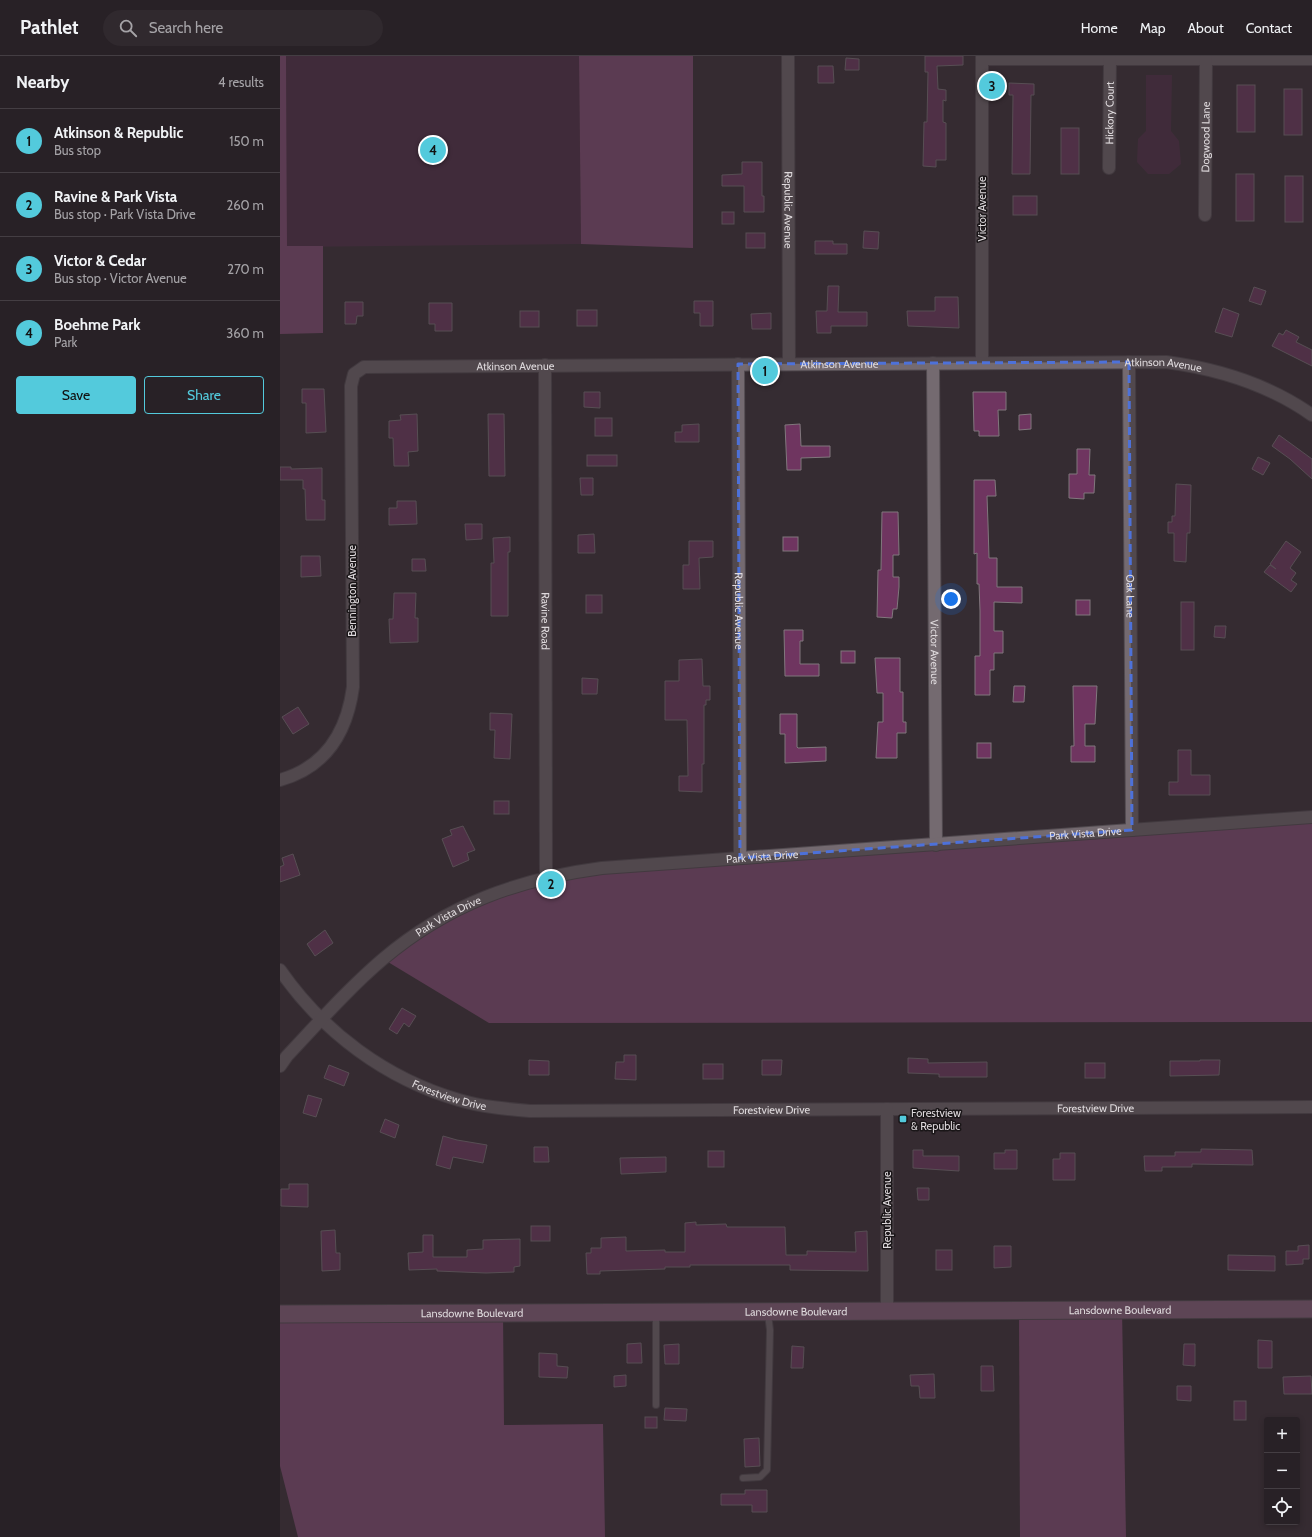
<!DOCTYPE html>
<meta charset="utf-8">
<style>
body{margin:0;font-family:Cabin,sans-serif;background:#30292e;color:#f1f3f6}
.controls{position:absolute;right:12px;bottom:12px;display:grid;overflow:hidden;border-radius:4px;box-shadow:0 2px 6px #0003}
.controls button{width:36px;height:36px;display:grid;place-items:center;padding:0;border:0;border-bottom:1px solid #443e43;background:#282126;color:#f1f3f6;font:20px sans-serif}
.you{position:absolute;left:671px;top:543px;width:14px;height:14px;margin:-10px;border:3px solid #fff;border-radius:50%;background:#1a73e8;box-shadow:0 0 0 6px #1a73e833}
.badge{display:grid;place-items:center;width:26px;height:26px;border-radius:50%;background:#53cadc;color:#111;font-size:13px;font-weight:700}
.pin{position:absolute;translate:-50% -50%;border:2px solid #fff;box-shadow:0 1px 4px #0006}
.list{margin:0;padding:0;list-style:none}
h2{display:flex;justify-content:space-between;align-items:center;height:52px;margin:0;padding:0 16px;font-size:17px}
h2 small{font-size:13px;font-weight:400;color:#a5a3a7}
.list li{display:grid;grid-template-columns:26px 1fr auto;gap:12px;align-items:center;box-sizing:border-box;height:64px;padding:0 16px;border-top:1px solid #443e43}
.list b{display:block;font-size:15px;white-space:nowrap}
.list p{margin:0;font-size:13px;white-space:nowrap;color:#a5a3a7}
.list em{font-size:13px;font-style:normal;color:#a5a3a7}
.actions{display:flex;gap:8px;padding:12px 16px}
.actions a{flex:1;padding:9px 0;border:1px solid #53cadc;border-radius:4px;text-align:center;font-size:14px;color:#53cadc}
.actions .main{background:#53cadc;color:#111}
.icon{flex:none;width:22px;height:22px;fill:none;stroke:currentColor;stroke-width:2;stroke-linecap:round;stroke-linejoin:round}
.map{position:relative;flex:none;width:1032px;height:1481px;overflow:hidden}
header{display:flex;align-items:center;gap:24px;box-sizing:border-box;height:56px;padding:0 20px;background:#282126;border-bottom:1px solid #443e43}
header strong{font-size:19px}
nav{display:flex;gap:22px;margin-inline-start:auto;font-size:14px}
.search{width:280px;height:36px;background:#30292e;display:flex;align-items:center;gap:10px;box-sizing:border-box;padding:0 14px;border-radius:22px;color:#a5a3a7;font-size:15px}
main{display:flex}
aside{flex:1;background:#282126}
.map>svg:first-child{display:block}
</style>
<header>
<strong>Pathlet</strong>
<div class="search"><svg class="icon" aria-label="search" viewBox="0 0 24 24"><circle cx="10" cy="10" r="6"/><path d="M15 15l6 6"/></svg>Search here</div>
<nav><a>Home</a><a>Map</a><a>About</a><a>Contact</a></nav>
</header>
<main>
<aside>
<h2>Nearby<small>4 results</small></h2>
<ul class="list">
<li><span class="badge">1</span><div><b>Atkinson &amp; Republic</b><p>Bus stop</p></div><em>150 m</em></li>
<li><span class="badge">2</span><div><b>Ravine &amp; Park Vista</b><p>Bus stop · Park Vista Drive</p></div><em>260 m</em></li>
<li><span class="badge">3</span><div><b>Victor &amp; Cedar</b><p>Bus stop · Victor Avenue</p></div><em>270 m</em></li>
<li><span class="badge">4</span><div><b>Boehme Park</b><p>Park</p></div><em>360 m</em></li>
</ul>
<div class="actions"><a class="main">Save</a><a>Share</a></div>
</aside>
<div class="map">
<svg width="1032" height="1481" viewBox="0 0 1032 1481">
<rect width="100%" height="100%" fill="#352c32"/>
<g fill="#4f2c45">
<path d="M6 0H299L301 188 7 191Z"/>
<path d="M866 19H892L891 75 899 85 901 108 889 118H868L857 106 858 83 866 75Z"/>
</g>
<g fill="#8b4e7a">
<path d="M0 0H6L7 190H43V277L0 278Z"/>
<path d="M299 0H413V192L301 188Z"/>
<path d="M1032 761V966L209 967 103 903 152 867 266 821Z"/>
<path d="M842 1254 846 1481H740L739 1255Z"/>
<path d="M223 1257 224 1369 323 1368 325 1481H18L0 1410V1258Z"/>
</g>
<g fill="#6f3560" stroke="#81777d">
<path d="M645 0H683V9L657 10 658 33 666 34V45L663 44V66L666 67V104H656V111L643 110 644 66H647L648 16H645Z"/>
<path d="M566 2 579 3V14H565Z"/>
<path d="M538 10H553L554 27H538Z"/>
<path d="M729 27 754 28V39H751L750 118H732L733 39H729Z"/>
<rect x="957" y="29" width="18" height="47"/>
<rect x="1004" y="33" width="18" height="46"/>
<rect x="781" y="72" width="18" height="46"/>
<path d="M462 106H482V140H484V156H464V130H442V119L462 118Z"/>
<rect x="956" y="118" width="18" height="47"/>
<rect x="1005" y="120" width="18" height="46"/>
<rect x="733" y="140" width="24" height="19"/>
<rect x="442" y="156" width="12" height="12"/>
<path d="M584 175 599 176 598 193 583 192Z"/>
<rect x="466" y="177" width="19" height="15"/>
<path d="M535 185H553V188H567V198H535Z"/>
<path d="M548 230H559L558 256H587V270H551V277H537L536 255H547Z"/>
<path d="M974 231 986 235 981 249 969 245Z"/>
<path d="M655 241H678L679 272 628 270 627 255H655Z"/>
<path d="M414 245H433V270H420V257H414Z"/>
<path d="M65 246H83V260H77L76 268H65Z"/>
<path d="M149 247H172V275H155V268H149Z"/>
<path d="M943 252 959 258 952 281 935 276Z"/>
<rect x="297" y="254" width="20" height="16"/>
<rect x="240" y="255" width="19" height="16"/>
<path d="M491 257V273H472L471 258Z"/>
<path d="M1006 274 1019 281 1016 286 1032 294V310L992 290 999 277 1003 279Z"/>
<path d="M22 333H44L46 376 26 377V347H22Z"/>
<path d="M304 336H320V352L304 351Z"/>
<path d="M693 336H726V354H718L719 380H699V375H694Z"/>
<path d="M137 358 138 395 128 396 129 410H114L113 382H109V365L121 364 120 359Z"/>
<path d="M208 358H224L225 420H209Z"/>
<path d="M751 358V373L739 374V359Z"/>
<rect x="315" y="362" width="17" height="18"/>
<path d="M419 368V386H395V376H402V369Z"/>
<path d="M520 368 521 390H550V401L521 402V414H507L505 369Z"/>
<path d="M999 379 1032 403V423L1010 403 992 390Z"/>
<path d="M797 393H810L809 419H815L814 437H804V443L789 442V418H797Z"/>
<rect x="307" y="399" width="30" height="11"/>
<path d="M978 401 990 407 983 419 972 413Z"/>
<path d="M0 411H11V413L42 412V444H45V464H26L25 433H23V424H0Z"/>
<path d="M300 422H313V439H301Z"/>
<path d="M694 424H715L716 440H707L708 468 709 502H717V531H742V547L714 546V575H723V597H714V614H710V639H695V600H700V555L699 528H697V497L694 498Z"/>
<path d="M896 428 911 429 910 477H907L906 506 894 505V477H888V466H892V460H895Z"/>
<path d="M117 445H136L137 468 109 469V452H117Z"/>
<path d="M602 456H618L619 499H613V521H619V531L617 553H613L612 562 597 561 598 514H601Z"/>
<path d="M185 468H202V483L186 484Z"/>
<path d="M314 478 315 497H298V479Z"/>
<path d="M230 481V496H228V560H211V507H214L213 482Z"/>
<rect x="503" y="481" width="15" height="14"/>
<path d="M409 485H433V501L419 502 420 533H403V509H409Z"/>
<path d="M1006 485 1021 496 1010 512 1016 517 1011 524 1017 528 1011 536 984 516 990 509 996 513 990 508Z"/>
<path d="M21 500H40L41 520 21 521Z"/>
<path d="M132 503H145L146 515H132Z"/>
<path d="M114 537H136L135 562H138V586L110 587 109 563H113Z"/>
<rect x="306" y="539" width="16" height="18"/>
<rect x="796" y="544" width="14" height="15"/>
<rect x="901" y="546" width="13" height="48"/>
<path d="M935 570H946L945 582 934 581Z"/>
<path d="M504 574H523V585H520V608H539V620H505Z"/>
<rect x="561" y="595" width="14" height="12"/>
<path d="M595 602H620V636H623V666H626V677H617V702H596L598 666H603V637H597Z"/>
<path d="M422 603 423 630H430V644H426V649H424V708H422V736L399 735V720H408L407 664H385V625H399V604Z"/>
<path d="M302 622 318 623 317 638H302Z"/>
<path d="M734 630H745L744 646H733Z"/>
<path d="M793 630H817L815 668H805V690H815V706H791V690H794Z"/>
<path d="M18 651 29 668 13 678 2 661Z"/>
<path d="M210 657 232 658 230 703 214 702 215 674H210Z"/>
<path d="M500 658H517V691L518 692 546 691V705L505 707V678H500Z"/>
<rect x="697" y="687" width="14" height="15"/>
<path d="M898 694H911V719H930V739H889V726H898Z"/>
<rect x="214" y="745" width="15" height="13"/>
<path d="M183 770 195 794 187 797 189 804 173 811 162 783 172 779 170 774Z"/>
<path d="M13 798 20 819 0 826V811L4 809 2 802Z"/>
<path d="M45 874 53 887 35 900 27 888Z"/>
<path d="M122 952 136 960 129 971 124 967 117 978 109 973Z"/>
<path d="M344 999H356V1024L335 1023 336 1006H344Z"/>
<path d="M628 1002 648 1003V1007L707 1006V1021H659V1018L628 1017Z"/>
<path d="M249 1004 269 1005V1019H249Z"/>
<path d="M482 1004H502L501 1019H482Z"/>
<path d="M920 1004H940L939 1019 890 1020V1005H920Z"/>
<rect x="805" y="1007" width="20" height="15"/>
<rect x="423" y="1008" width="20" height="15"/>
<path d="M49 1009 69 1017 64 1030 44 1022Z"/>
<path d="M28 1039 42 1043 36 1061 23 1057Z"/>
<path d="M105 1063 119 1069 115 1082 100 1076Z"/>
<path d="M163 1080 177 1084 207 1089 203 1107 173 1101 170 1113 156 1109Z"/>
<path d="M254 1091H268L269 1106H254Z"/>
<path d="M921 1093 972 1094 973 1109 912 1108V1111H882V1115H865L864 1100H895V1096H921Z"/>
<path d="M633 1094H643V1100H679V1115L633 1112Z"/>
<path d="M725 1094H737V1113H714V1097H725Z"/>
<rect x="428" y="1095" width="16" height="16"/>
<path d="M780 1097H795V1124H773V1103H780Z"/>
<path d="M386 1101V1116L341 1118 340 1102Z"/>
<path d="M9 1128H28V1151L1 1150V1133H9Z"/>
<path d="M637 1132H649V1144H638Z"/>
<path d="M416 1166V1169L446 1168 447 1171H505L506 1199H527V1195L576 1196 575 1176 587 1175 588 1215 510 1214V1209H410V1211H385V1213L320 1215V1218H307L306 1197H311V1192H321V1182L346 1181V1195L385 1194V1196H405V1167Z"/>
<rect x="251" y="1170" width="19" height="15"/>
<path d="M55 1174 56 1197H60V1214L42 1215 41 1175Z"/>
<path d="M143 1179H153V1201H187V1194L203 1193V1184L240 1183V1210L234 1211V1216L206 1217 157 1215V1213L129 1214 128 1197 143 1196Z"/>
<path d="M1029 1189V1203H1023V1208L1006 1209V1195H1018V1190Z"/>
<path d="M714 1190H731V1211L714 1212Z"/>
<rect x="656" y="1194" width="16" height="20"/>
<path d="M948 1199 995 1200V1215L948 1214Z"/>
<path d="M978 1284 992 1285V1312H978Z"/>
<path d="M361 1287 362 1307H347V1288Z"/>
<path d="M399 1288V1308H385L384 1289Z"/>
<path d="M904 1288H915V1310L903 1309Z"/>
<path d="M512 1290 524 1291 523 1312H511Z"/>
<path d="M259 1297 277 1298V1310L288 1311 287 1322 259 1321Z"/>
<path d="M701 1310H713L714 1335H701Z"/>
<path d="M654 1318 655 1342H640L639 1330H631L630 1319Z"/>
<path d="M346 1319V1330L334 1331V1320Z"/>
<path d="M1031 1320 1032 1338H1004L1003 1321Z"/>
<path d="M897 1330H911V1345L897 1344Z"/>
<rect x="954" y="1345" width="12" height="19"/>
<path d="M385 1352 407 1353 406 1365 384 1364Z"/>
<rect x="365" y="1361" width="12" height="11"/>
<path d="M479 1382 480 1410 465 1411 464 1383Z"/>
<path d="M465 1434H487V1456H472V1449H441V1438H465Z"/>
</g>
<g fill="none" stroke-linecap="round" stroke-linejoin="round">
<g stroke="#524b50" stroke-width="8">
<g id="lane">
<path d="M376 1349V1258"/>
<path d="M463 1422 480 1421 487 1414 490 1274 488 1258"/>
</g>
</g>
<g stroke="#524b50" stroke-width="14">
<g id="street">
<path id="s1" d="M508 0 509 308"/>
<path d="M702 0V306"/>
<path d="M702 3H1032"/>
<path id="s2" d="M829 112 830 2"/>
<path id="s3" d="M925 159 926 2"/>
<path id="s4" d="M849 306 852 774"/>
<path id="s5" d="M653 307 656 789"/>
<path id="s6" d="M458 308 460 802"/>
<path id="s7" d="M265 309 266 821"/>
<path id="s8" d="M0 724C46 711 67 676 73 631L71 330 74 318 84 311 886 306C939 313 988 328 1032 359"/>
<path id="s9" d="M0 914C43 976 106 1023 179 1044 202 1051 227 1053 251 1055L1032 1051"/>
<path id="s10" d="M0 1010 7 1000C38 967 69 932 103 903 168 848 239 823 322 812L1032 761"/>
<path d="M607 1255V1053"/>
</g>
</g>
<g stroke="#524b50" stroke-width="19">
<g id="secondary">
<path id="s11" d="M0 1258 1032 1253"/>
</g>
</g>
<use href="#lane" stroke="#746a70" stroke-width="6"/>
<use href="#street" stroke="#746a70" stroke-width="12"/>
<use href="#secondary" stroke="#8e6582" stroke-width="17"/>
</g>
<path d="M0 0H1032V1481H0ZM849 306 852 774 460 802 458 308Z" fill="#352c32" fill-opacity=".55" fill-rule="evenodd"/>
<path fill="none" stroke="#4d71d9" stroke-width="3" stroke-dasharray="8 5" stroke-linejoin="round" d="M849 306 852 774 460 802 458 308Z"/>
<rect fill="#53cadc" stroke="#1a1618" stroke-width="1.5" x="619" y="1059" width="8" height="8" rx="2"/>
<g text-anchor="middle" stroke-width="3" stroke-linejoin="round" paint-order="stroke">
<g font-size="11" fill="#ded9dc" stroke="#1a1618">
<text dy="4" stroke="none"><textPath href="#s2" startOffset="55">Hickory Court</textPath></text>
<text dy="4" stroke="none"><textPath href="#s3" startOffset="78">Dogwood Lane</textPath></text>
<text transform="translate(702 153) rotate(-90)" y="4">Victor Avenue</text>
<text dy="4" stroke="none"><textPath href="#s1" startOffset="154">Republic Avenue</textPath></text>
<text dy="4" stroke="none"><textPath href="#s8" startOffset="927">Atkinson Avenue</textPath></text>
<text dy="4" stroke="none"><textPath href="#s8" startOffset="603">Atkinson Avenue</textPath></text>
<text dy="4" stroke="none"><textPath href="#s8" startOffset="1251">Atkinson Avenue</textPath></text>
<text transform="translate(72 535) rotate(-90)" y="4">Bennington Avenue</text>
<text dy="4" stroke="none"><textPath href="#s4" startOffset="234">Oak Lane</textPath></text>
<text dy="4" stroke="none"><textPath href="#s6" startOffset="247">Republic Avenue</textPath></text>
<text dy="4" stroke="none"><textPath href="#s7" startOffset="256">Ravine Road</textPath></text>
<text dy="4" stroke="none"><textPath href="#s5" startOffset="289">Victor Avenue</textPath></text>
<text dy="4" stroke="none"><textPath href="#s10" startOffset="874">Park Vista Drive</textPath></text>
<text dy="4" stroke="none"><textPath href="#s10" startOffset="550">Park Vista Drive</textPath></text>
<text dy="4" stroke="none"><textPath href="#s10" startOffset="227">Park Vista Drive</textPath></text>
<text dy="4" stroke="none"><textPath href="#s9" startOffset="215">Forestview Drive</textPath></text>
<text dy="4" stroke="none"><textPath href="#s9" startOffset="863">Forestview Drive</textPath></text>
<text dy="4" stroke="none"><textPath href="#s9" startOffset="539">Forestview Drive</textPath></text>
<text transform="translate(607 1154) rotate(-90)" y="4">Republic Avenue</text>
<text dy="4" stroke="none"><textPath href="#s11" startOffset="840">Lansdowne Boulevard</textPath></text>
<text dy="4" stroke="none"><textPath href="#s11" startOffset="516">Lansdowne Boulevard</textPath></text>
<text dy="4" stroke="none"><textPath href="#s11" startOffset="192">Lansdowne Boulevard</textPath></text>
</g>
<g font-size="11" fill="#ded9dc" stroke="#1a1618" text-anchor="start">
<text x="631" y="1061">Forestview<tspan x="631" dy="13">&amp; Republic</tspan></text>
</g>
</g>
</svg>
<div class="controls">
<button>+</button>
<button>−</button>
<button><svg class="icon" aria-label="locate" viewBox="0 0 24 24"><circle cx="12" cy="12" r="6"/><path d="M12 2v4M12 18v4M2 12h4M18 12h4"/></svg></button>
</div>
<div class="you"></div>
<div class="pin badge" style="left:485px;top:315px">1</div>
<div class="pin badge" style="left:271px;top:828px">2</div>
<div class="pin badge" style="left:712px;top:30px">3</div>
<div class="pin badge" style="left:153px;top:94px">4</div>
</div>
</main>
